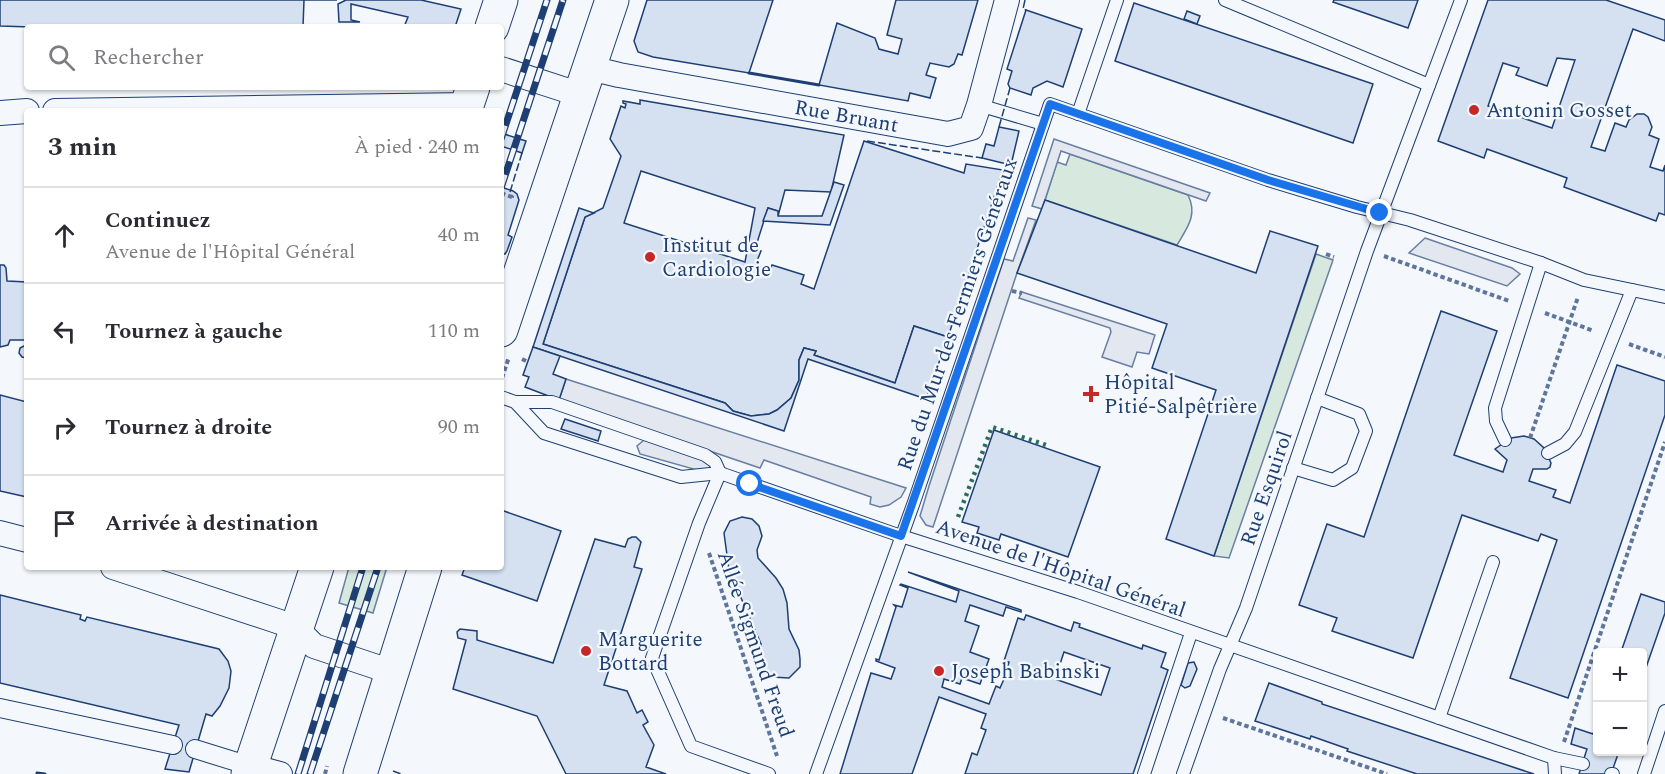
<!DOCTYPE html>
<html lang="fr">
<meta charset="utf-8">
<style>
body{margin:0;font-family:Spectral,serif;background:#f2f2f3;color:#2b2b33}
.controls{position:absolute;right:18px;bottom:18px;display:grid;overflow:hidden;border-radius:6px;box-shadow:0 2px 4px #0004}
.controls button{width:54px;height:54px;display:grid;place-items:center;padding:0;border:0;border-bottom:2px solid #e1e1e2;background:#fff;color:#2b2b33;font:30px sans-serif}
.stop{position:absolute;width:18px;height:18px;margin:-14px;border:4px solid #1a73e8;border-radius:50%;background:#fff}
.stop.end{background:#1a73e8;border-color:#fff;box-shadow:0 2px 6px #0008}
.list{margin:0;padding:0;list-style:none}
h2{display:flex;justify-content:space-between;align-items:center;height:78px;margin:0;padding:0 24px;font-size:26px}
h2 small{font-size:20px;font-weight:400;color:#7c7c81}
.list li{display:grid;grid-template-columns:39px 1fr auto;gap:18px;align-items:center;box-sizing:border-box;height:96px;padding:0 24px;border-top:2px solid #e1e1e2}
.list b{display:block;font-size:22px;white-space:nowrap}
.list p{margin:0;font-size:20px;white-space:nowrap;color:#7c7c81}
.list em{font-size:20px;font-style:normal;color:#7c7c81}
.icon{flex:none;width:33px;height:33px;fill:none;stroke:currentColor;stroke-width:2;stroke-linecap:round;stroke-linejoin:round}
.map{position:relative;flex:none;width:1665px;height:774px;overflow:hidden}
.search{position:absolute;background:#fff;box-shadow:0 2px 4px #0004;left:24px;top:24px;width:480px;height:66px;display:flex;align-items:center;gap:15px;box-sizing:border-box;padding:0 21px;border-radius:6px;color:#7c7c81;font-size:22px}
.panel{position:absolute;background:#fff;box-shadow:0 2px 4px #0004;left:24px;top:108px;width:480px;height:462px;border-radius:6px}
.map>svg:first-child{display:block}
</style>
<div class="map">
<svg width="1665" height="774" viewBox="0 0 1665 774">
<rect width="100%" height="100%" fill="#f4f7fb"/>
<g fill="#d7e8df" stroke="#687fa3" stroke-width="1.5">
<path d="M1070 154 1188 195C1198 215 1187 228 1177 245L1045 200 1057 162 1066 165Z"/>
<path d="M1316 254 1333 260 1229 558 1214 556Z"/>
<path d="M349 567H387L373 613 339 603Z"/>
</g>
<g fill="#e3e8f0" stroke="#687fa3" stroke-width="1.5">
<path d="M1054 139 1210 193 1206 201 1061 151 1042 209 1032 206Z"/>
<path d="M1028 218 1036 220 1017 273 933 527 926 525 920 516 929 486 1004 259 1013 261Z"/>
<path d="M1425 238 1512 268 1520 274 1507 286 1409 253Z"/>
<path d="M1022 292 1155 335 1149 354 1137 352 1132 367 1102 357 1111 332 1110 328 1019 298Z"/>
<path d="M566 379 906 488 901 497 889 505 880 507 870 504 871 497 764 460 760 468 559 400Z"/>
<path d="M644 440 706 461 710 466 709 470 704 472 640 454 637 446Z"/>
</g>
<g fill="#d5e0f0" stroke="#1d3f73" stroke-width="1.5" fill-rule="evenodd">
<path d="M0 0H337H304L303 27H31L0 26Z"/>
<path d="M346 0H421L461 9 455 27H404L408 17 351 4V20L360 22H339L338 4Z"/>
<path d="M647 0H773L749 73 653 57 638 52 634 41Z"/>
<path d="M896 0H978L962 55 958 54 954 64 949 67 930 63 926 75 936 78 930 98 910 93 908 101 819 85 837 23 875 38 879 49 898 54 902 39 887 35Z"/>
<path d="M1334 0H1418L1408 28 1333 2Z"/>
<path d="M1488 0H1606L1665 20V41L1633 29 1591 147 1605 151 1615 123 1626 127 1629 120 1637 114H1644L1648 117 1652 127 1649 135 1659 139 1650 167 1663 171 1665 165V215L1659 213 1656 221 1564 187 1567 178 1487 149 1484 158 1438 141ZM1557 58 1575 60 1552 128 1488 106 1503 63 1519 68 1516 75 1547 86Z"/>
<path d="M1134 3 1373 84 1353 143 1115 61Z"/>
<path d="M1026 10 1082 29 1063 87 1047 81 1033 88 1031 95 1010 88 1008 84 1012 71 1007 69Z"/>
<path d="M1187 11 1200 16 1197 24 1184 19Z"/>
<path d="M640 100 844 135 831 192 785 190 778 216V211L768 208 755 249 761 251 755 266 770 270 772 265 804 275 801 284 814 289 864 141 964 173 966 164 1003 170 948 337 914 326 895 383 814 355 816 351 804 348 799 360V380L791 398 777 410 769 414 751 416 733 411 725 403 543 344 585 217 603 208 621 156 610 139 621 106 625 108 626 104 623 103V101L640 104ZM641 171 755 208 745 262 624 223Z"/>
<path d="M999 127 1019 131 1011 165 982 158 986 144 994 146Z"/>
<path d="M501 133 526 141 522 153 501 146Z"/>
<path d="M834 182 844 185 830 225 763 221 768 208 778 211V216H822Z"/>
<path d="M501 187 513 191 517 194 519 200 508 235 512 237 507 251 505 254 502 253 501 257Z"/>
<path d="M1045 200 1256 273 1270 231 1318 246 1214 556 1166 539 1216 390 1152 368 1167 324 1017 273Z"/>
<path d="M579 208 594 213 585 217 543 344 725 403 733 411 751 416 769 414 777 410 791 398 799 380V360L804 348 816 351 814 355 895 383 914 326 948 337 926 399 808 359 784 431 533 347Z"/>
<path d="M0 265H4L6 268 7 281 27 282V358L22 357 19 353 20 348 26 345V340H10L8 345 0 347Z"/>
<path d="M1441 311 1497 331 1454 455 1503 472 1507 460 1495 449 1511 438 1524 436 1534 439 1544 448 1551 463 1550 467 1547 469H1533L1529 481 1556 490 1553 497 1570 503 1617 365 1665 381V415L1568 698 1510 678 1557 540 1541 534 1538 541 1462 515 1413 658 1332 631 1337 618 1299 605 1327 524 1364 537Z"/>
<path d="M533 347 560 356 553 374 566 379 559 400 525 387 529 377 523 375Z"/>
<path d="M0 395 27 402V497L0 491Z"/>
<path d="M565 419 601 431 598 441 561 429Z"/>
<path d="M994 430 1100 467 1068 557 1001 534 999 540 977 533 979 527 962 522Z"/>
<path d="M501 510 561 531 537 601 462 575 465 567H501Z"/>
<path d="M742 517 752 519 759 526 762 536 757 550 758 558 776 578 783 589 787 603 789 629 799 650 800 659V667L789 678 772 677 766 671 761 659V644L729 570 724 533 730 521Z"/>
<path d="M632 537H636L641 542 634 567 642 569 604 685 627 691 637 713 642 710 648 722 643 725 654 745 646 767 666 774H566L537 716 453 689 466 640 458 638 457 632 460 629 477 631V640L553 663 595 539 625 547 628 539Z"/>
<path d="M908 572 1021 610V612L1006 607 1003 616 970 605 965 621 979 626 970 652 989 659 980 684 962 678 960 684 944 679 942 687 989 704 996 686 1000 688 1004 679 1009 662 1004 661 1018 618 1024 620 1026 615 1071 631 1074 622 1080 624 1079 627 1142 649 1143 645 1166 653 1161 667 1168 670 1133 774H965L972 753 977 755 986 730 981 728 986 714 939 697 912 774H840L871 673 891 679 895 668 876 661V659L879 660 896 607 894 605 902 607 908 588 900 585 901 584 956 602 959 591ZM1064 652 1110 668 1101 695 1055 679Z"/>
<path d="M1641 594 1665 602V613L1642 679V652H1621Z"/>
<path d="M0 595 81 615 80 619 85 621 87 617 219 649 228 661 231 671 229 688 220 706 212 716 206 714 189 772 165 769 179 725 0 683Z"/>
<path d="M1194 662 1197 669 1190 686 1185 688 1181 685 1182 682 1188 663Z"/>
<path d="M1269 683 1322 702V704L1534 774H1417L1359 755 1347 751 1348 749 1311 736 1310 739 1255 721Z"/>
<path d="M1598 720V752H1618L1617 757 1611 774H1579L1587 749 1571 744 1575 728 1593 734Z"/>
</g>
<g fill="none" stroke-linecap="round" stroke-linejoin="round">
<g stroke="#1d3f73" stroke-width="14">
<g id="service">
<path d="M1225 0 1429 85"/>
<path d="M979 105 1043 124"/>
<path d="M1078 114 1117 0"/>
<path d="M501 397 515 402 544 433 681 477 720 473 901 536 1078 592 1554 758 1583 764"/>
<path d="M515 402H552L705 455 715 462 720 473 699 523 652 658 691 746 769 774"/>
<path d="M1505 440 1496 421 1495 408 1541 263"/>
<path d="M1548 453 1565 444 1575 432 1632 290"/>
<path d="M1293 468 1333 480 1352 468 1366 431 1359 414 1317 398"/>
<path d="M1439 718 1493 562"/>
<path d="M1554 758 1555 774"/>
<path d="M816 774 914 502 1050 104 1268 180 1357 207 1410 220 1541 263 1584 280 1665 297"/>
<path d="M1144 774 1191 633"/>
<path d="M1183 774 1220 669 1246 608 1367 251 1461 0"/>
<path d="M1611 774H1613"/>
<path d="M1644 774 1665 711"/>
</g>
</g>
<g stroke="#1d3f73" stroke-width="20">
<g id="pedestrian">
<path d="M0 708 173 745"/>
<path d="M195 749 250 766"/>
</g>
</g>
<g stroke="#1d3f73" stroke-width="26">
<g id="minor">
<path id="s1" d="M590 68 619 75 948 134 971 128 979 105 1007 0"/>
<path d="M501 69 581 95"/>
<path d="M55 111 467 105"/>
<path d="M0 113 27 111"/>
<path d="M0 533 27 540"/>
<path d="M113 567 280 622 297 629 314 646 392 672"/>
<path d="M250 766 280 774"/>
</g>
</g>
<g stroke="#1d3f73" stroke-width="35">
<g id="primary">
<path d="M492 27 501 0"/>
<path d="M465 111 473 87"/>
<path d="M501 330 612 0"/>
<path d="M248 774 317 567"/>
<path d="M360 774 425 567"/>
</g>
</g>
<g stroke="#5e769c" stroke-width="4" stroke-dasharray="4.5 3" stroke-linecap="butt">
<path d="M501 166 503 160"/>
<path d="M501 193 512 197 511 199"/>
<path d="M1326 254 1334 257"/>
<path d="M1384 256 1509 301"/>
<path d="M1012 291 1022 293"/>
<path d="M1545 313 1594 331"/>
<path d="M1629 344 1665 357"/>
<path d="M522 359 528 362"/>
<path d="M502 378 509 357"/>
<path d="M1530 438 1578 297"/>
<path d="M709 553 777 756"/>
<path d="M1223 718 1387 774"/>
<path d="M1564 742 1665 442"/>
<path d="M325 774 327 766"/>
</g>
<use href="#service" stroke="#f4f7fb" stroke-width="12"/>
<use href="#pedestrian" stroke="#f4f7fb" stroke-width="18"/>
<use href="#minor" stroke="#f4f7fb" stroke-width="24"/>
<use href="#primary" stroke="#f4f7fb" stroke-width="33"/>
<g stroke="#1d3f73" stroke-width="7">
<g id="rail">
<path d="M501 139 547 0"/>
<path d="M501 188 563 0"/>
<path d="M298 774 363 567"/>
<path d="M310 774 378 567"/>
</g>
</g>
<use href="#rail" stroke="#f4f7fb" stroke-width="4.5" stroke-dasharray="14" stroke-linecap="butt"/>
<path stroke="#2c6c60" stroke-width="4.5" stroke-dasharray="3 4.5" stroke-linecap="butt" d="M958 517 992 427 1049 446"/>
<g stroke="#1d3f73" stroke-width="1.5" stroke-dasharray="8 3" stroke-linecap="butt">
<path d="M1025 0 1023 9 1026 10"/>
<path d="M999 127 1010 88"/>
<path d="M867 141 982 158"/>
<path d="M510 192 522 153"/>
<path d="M393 771 401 774"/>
</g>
<g stroke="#1d3f73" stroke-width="3">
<path d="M749 73 819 85"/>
<path d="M37 773 45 774"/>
</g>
</g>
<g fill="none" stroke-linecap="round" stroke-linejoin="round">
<path stroke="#1a73e8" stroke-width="8" d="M750 484 901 536 1050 104 1268 180 1380 213"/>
</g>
<g fill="#c62828" stroke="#f4f7fb" stroke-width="2">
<circle cx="1474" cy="110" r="6"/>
<circle cx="650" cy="257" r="6"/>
<path d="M1088 385h6v6h6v6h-6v6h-6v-6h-6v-6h6z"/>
<circle cx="586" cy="651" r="6"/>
<circle cx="939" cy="671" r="6"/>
</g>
<g text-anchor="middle" stroke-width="4.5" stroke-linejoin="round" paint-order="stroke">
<g font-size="21" fill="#1d3f73" stroke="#f4f7fb" text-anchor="start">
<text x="1486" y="117">Antonin Gosset</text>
<text x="662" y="252">Institut de<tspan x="662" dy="24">Cardiologie</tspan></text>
<text x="1104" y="389">Hôpital<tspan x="1104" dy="24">Pitié-Salpêtrière</tspan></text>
<text x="598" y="646">Marguerite<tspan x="598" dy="24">Bottard</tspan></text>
<text x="951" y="678">Joseph Babinski</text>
</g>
<g font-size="21" fill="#1d3f73" stroke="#f4f7fb">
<text dy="7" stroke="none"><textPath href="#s1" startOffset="261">Rue Bruant</textPath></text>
<text transform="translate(957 314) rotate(-71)" y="7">Rue du Mur des Fermiers Généraux</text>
<text transform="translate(1266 488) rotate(-71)" y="7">Rue Esquirol</text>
<text transform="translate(1061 568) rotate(19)" y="7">Avenue de l'Hôpital Général</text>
<text transform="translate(756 644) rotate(71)" y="7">Allée Sigmund Freud</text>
</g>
</g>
</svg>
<div class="controls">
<button>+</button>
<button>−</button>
</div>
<div class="stop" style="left:750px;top:484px"></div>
<div class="stop end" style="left:1380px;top:213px"></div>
<div class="search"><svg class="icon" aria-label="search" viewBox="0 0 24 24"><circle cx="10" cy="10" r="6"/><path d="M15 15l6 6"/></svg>Rechercher</div>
<section class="panel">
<h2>3 min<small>À pied · 240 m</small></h2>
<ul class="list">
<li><svg class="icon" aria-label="ahead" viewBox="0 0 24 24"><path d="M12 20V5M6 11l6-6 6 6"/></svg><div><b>Continuez</b><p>Avenue de l'Hôpital Général</p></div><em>40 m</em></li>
<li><svg class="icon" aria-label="left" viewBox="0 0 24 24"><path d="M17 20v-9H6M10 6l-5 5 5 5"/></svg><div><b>Tournez à gauche</b></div><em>110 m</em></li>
<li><svg class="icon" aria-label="right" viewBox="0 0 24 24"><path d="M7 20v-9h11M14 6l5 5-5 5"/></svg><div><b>Tournez à droite</b></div><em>90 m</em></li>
<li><svg class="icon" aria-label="arrive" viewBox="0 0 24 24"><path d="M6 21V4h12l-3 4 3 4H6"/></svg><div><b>Arrivée à destination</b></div></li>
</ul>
</section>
</div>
